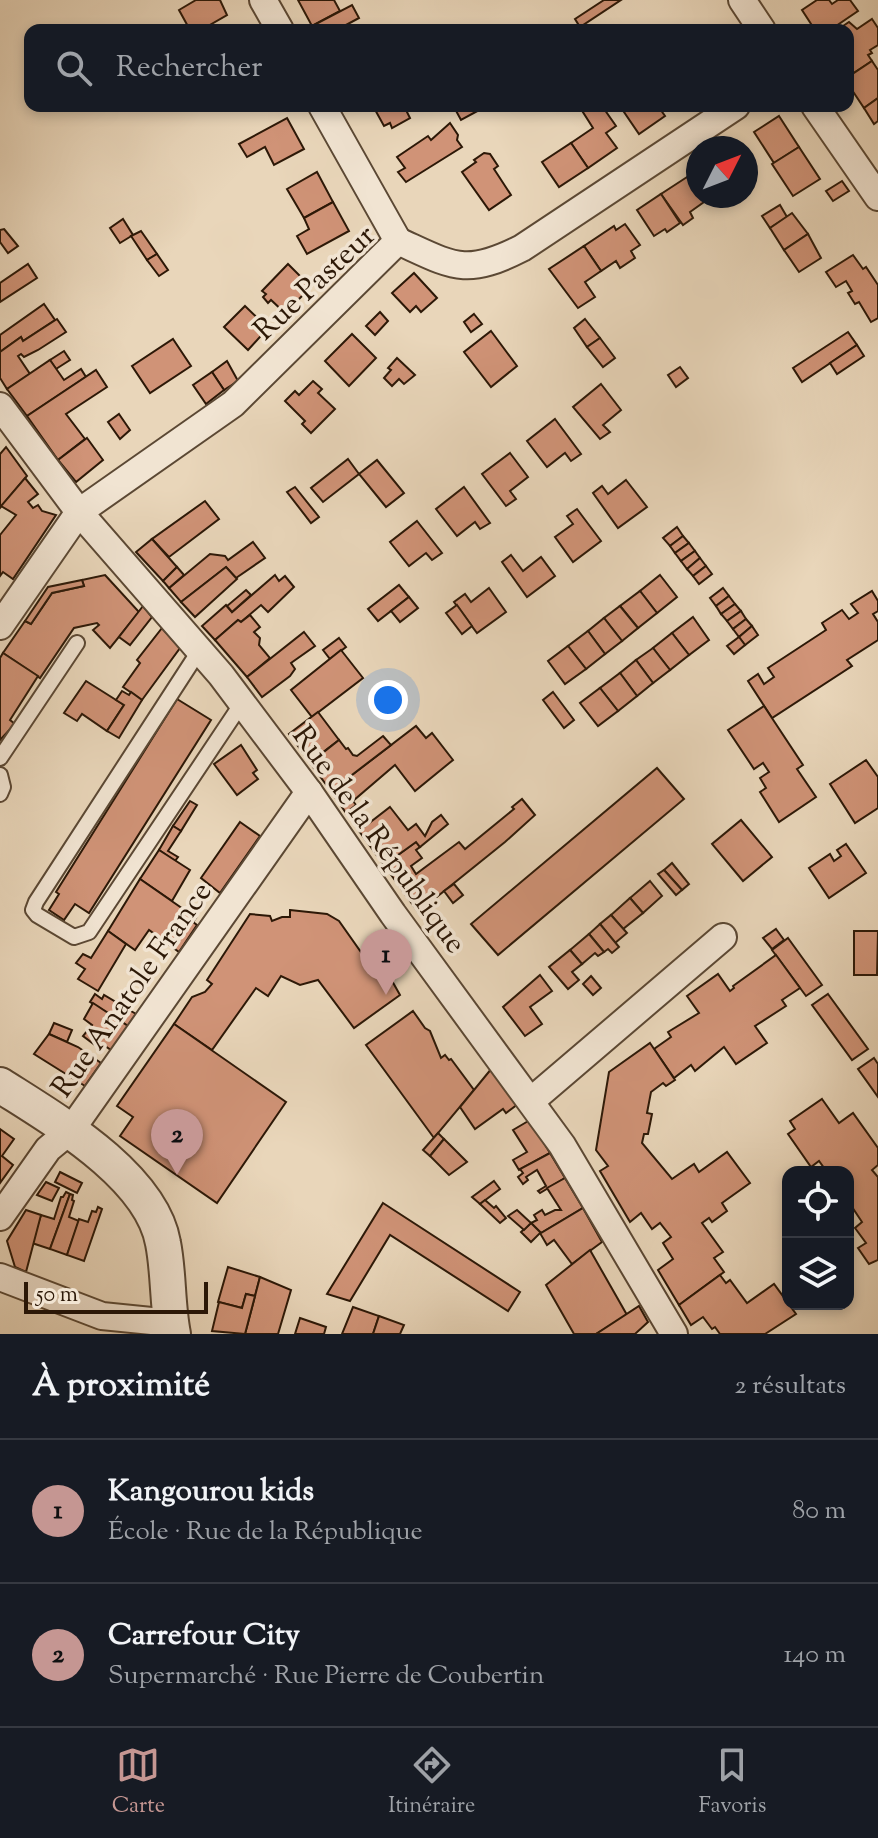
<!DOCTYPE html>
<html lang="fr">
<meta charset="utf-8">
<style>
body{margin:0;font-family:"Sorts Mill Goudy",serif;background:#20242c;color:#f1f3f6}
.controls{position:absolute;right:24px;bottom:24px;display:grid;overflow:hidden;border-radius:16px;box-shadow:0 4px 12px #0003}
.controls button{width:72px;height:72px;display:grid;place-items:center;padding:0;border:0;border-bottom:2px solid #363941;background:#171b24;color:#f1f3f6;font:40px sans-serif}
.compass{position:absolute;left:686px;top:136px;width:72px;height:72px;border-radius:50%;background:#171b24;box-shadow:0 4px 12px #0003;rotate:48deg}
.scale{position:absolute;left:24px;bottom:20px;width:184px;box-sizing:border-box;padding-left:8px;border:4px solid #2c1807;border-top:0;font-size:22px;line-height:28px;white-space:nowrap;color:#2c1807;-webkit-text-stroke:6px #f1e4d2;paint-order:stroke}
.you{position:absolute;left:388px;top:700px;width:28px;height:28px;margin:-20px;border:6px solid #fff;border-radius:50%;background:#1a73e8;box-shadow:0 0 0 12px #1a73e833}
.badge{display:grid;place-items:center;width:52px;height:52px;border-radius:50%;background:#c59692;color:#111;font-size:26px;font-weight:700}
.pin{position:absolute;translate:-50% -66px;filter:drop-shadow(0 2px 4px #0008)}
.pin::after{content:'';position:absolute;top:42px;width:28px;height:24px;background:inherit;clip-path:polygon(0 0,100% 0,50% 100%)}
.list{margin:0;padding:0;list-style:none}
h2{display:flex;justify-content:space-between;align-items:center;height:104px;margin:0;padding:0 32px;font-size:34px}
h2 small{font-size:26px;font-weight:400;color:#9ea1a6}
.list li{display:grid;grid-template-columns:52px 1fr auto;gap:24px;align-items:center;box-sizing:border-box;height:144px;padding:0 32px;border-top:2px solid #363941}
.list b{display:block;font-size:30px;white-space:nowrap}
.list p{margin:0;font-size:26px;white-space:nowrap;color:#9ea1a6}
.list em{font-size:26px;font-style:normal;color:#9ea1a6}
.icon{flex:none;width:44px;height:44px;fill:none;stroke:currentColor;stroke-width:2;stroke-linecap:round;stroke-linejoin:round}
.map{position:relative;flex:none;width:878px;height:1334px;overflow:hidden}
.search{position:absolute;background:#171b24;box-shadow:0 4px 12px #0003;left:24px;right:24px;top:24px;height:88px;display:flex;align-items:center;gap:20px;box-sizing:border-box;padding:0 28px;border-radius:16px;color:#9ea1a6;font-size:30px}
.sheet{height:392px;background:#171b24}
nav{display:flex;justify-content:space-around;align-items:center;box-sizing:border-box;height:112px;border-top:2px solid #363941;background:#171b24;font-size:22px;color:#9ea1a6}
nav a{display:grid;justify-items:center;gap:4px}
nav .on{color:#c59692}
.map>svg:first-child{display:block}
</style>
<div class="map">
<svg width="878" height="1334" viewBox="0 0 878 1334">
<rect width="100%" height="100%" fill="#e9d6ba"/>
<filter id="stains"><feTurbulence type="fractalNoise" baseFrequency=".0025" numOctaves="4"/><feColorMatrix values="0 0 0 0 .2 0 0 0 0 .09 0 0 0 0 .02 0 0 0 .5 -.17"/></filter>
<radialGradient id="worn" r=".72"><stop offset=".6" stop-color="#630" stop-opacity="0"/><stop offset="1" stop-color="#630" stop-opacity=".3"/></radialGradient>
<g fill="#d09377" stroke="#2c1807" stroke-width="2">
<path d="M196 0H220L227 15 201 30H190L179 10Z"/>
<path d="M298 0H334L340 11 312 26Z"/>
<path d="M604 0H621L580 27 575 19Z"/>
<path d="M817 0H829L832 4 838 0H850L858 11 830 30H815L802 10Z"/>
<path d="M352 5 359 18 346 25 349 30H314L312 26Z"/>
<path d="M872 19 878 28V45L870 50 872 53 868 55 872 61 849 76 848 30 843 26 849 22 857 29Z"/>
<path d="M872 61 878 70V98L864 108 848 84V77Z"/>
<path d="M878 98V121L874 124 864 108Z"/>
<path d="M373 106H404L410 118 392 128 390 123 384 126Z"/>
<path d="M457 106H482L483 108 461 120 454 107Z"/>
<path d="M586 106H602L616 126 606 133 617 148 588 168 571 143 593 128 581 109Z"/>
<path d="M633 106H658L665 116 639 134 624 112Z"/>
<path d="M779 116 799 147 774 163 754 132Z"/>
<path d="M287 118 304 149 274 165 265 147 247 157 239 144Z"/>
<path d="M450 123 458 135 457 140 462 147 406 182 398 172 405 168 397 157 428 136 431 140Z"/>
<path d="M571 143 588 168 559 187 542 162Z"/>
<path d="M799 147 820 179 793 196 772 164Z"/>
<path d="M484 153 490 154 498 166 494 169 511 195 489 210 462 172 476 162 474 160Z"/>
<path d="M317 172 333 202 304 218 287 189Z"/>
<path d="M687 177 704 202 690 212 693 218 683 225 661 194Z"/>
<path d="M842 181 849 191 833 201 826 191Z"/>
<path d="M661 194 680 223 667 232 665 229 654 236 637 210Z"/>
<path d="M333 202 349 231 307 254 297 236 309 229 304 218Z"/>
<path d="M780 205 787 217 770 228 762 216Z"/>
<path d="M792 213 808 234 784 250 770 228Z"/>
<path d="M123 219 133 235 120 243 110 228Z"/>
<path d="M625 224 640 245 631 251 635 258 620 268 616 261 601 271 584 246 614 226 616 230Z"/>
<path d="M4 229 18 246 8 253 0 242V230Z"/>
<path d="M141 231 157 254 147 260 131 236Z"/>
<path d="M808 234 821 258 799 272 784 250Z"/>
<path d="M584 246 601 271 585 282 595 297 578 308 549 269Z"/>
<path d="M157 254 168 270 159 276 147 260Z"/>
<path d="M853 255 863 269 866 267 878 285V318L871 322 859 302 855 304 848 293 852 291 846 281 836 287 826 272Z"/>
<path d="M28 264 37 278 0 302V283Z"/>
<path d="M288 264 311 287 285 313 271 300 268 303 263 297 266 294 262 291Z"/>
<path d="M414 273 437 298 421 312 416 306 410 312 392 293Z"/>
<path d="M44 304 55 320 23 341 21 337 0 352V335Z"/>
<path d="M245 306 268 328 248 350 224 327Z"/>
<path d="M380 312 388 321 375 335 366 326Z"/>
<path d="M474 314 482 324 471 332 464 322Z"/>
<path d="M57 319 66 332 38 350 24 357 21 354 18 356 30 374 7 389 0 378V352L21 337 23 341Z"/>
<path d="M585 319 600 338 587 347 574 328Z"/>
<path d="M491 331 517 366 491 387 464 352Z"/>
<path d="M848 332 857 345 802 382 793 368Z"/>
<path d="M352 334 376 358 349 386 325 361Z"/>
<path d="M600 338 615 358 603 367 587 347Z"/>
<path d="M173 339 191 366 150 393 132 366Z"/>
<path d="M857 345 864 356 837 374 830 363Z"/>
<path d="M64 351 70 360 56 369 50 360Z"/>
<path d="M397 358 415 375 404 384 399 379 392 386 384 378 391 370 388 368Z"/>
<path d="M50 360 64 380 81 369 86 377 27 416 7 389Z"/>
<path d="M227 361 238 381 224 390 212 372Z"/>
<path d="M680 367 688 378 676 387 668 375Z"/>
<path d="M96 370 107 387 66 414 85 439 58 460 27 416Z"/>
<path d="M212 372 224 390 206 404 193 385Z"/>
<path d="M313 381 322 389 318 393 335 409 311 433 302 424 305 421 285 401 295 391 299 395Z"/>
<path d="M601 384 621 410 603 425 610 432 600 439 573 407Z"/>
<path d="M119 414 130 430 120 439 108 422Z"/>
<path d="M555 419 581 454 571 461 565 453 547 467 527 441Z"/>
<path d="M87 438 103 460 76 482 58 460Z"/>
<path d="M6 447 27 476 0 508V454Z"/>
<path d="M510 453 528 477 510 491 516 499 506 506 482 474Z"/>
<path d="M348 459 359 474 323 502 311 488Z"/>
<path d="M377 460 404 493 386 507 359 474Z"/>
<path d="M25 478 38 494 28 502 33 508 38 505 42 511 56 515 13 579 3 572 0 576V535L16 515 1 506Z"/>
<path d="M626 480 647 507 618 528 593 493 602 486 608 494Z"/>
<path d="M295 487 319 517 311 523 287 492Z"/>
<path d="M464 487 490 523 480 529 475 522 457 536 436 509Z"/>
<path d="M205 501 219 519 169 557 152 539Z"/>
<path d="M577 509 601 541 573 562 555 537 573 524 567 516Z"/>
<path d="M417 521 442 553 432 560 426 553 409 566 390 542Z"/>
<path d="M677 527 683 536 670 546 663 538Z"/>
<path d="M683 536 689 543 675 553 670 546Z"/>
<path d="M152 539 177 567 163 581 136 552Z"/>
<path d="M253 542 265 558 236 578 226 567 181 602 169 588 210 554 225 556 228 560Z"/>
<path d="M689 543 695 551 681 561 675 553Z"/>
<path d="M695 551 700 558 687 569 681 561Z"/>
<path d="M511 555 523 571 541 557 555 576 527 597 502 562Z"/>
<path d="M700 558 706 566 693 576 687 569Z"/>
<path d="M706 566 712 574 699 584 693 576Z"/>
<path d="M177 567 184 575 169 588 163 581Z"/>
<path d="M226 567 237 579 195 617 181 602Z"/>
<path d="M105 575 139 612 110 648 93 630 99 625 97 623 74 628 40 678 3 653 25 621 31 624 52 593 84 586 82 580Z"/>
<path d="M275 575 279 581 285 576 294 587 268 612 261 605 241 622 238 620 215 640 202 626 226 605 232 612Z"/>
<path d="M660 575 677 597 657 613 640 591Z"/>
<path d="M82 580 84 586 52 593 31 624 25 621 48 587Z"/>
<path d="M399 585 409 597 378 621 368 609Z"/>
<path d="M489 588 506 612 477 633 454 602 465 594 471 602Z"/>
<path d="M723 588 729 596 716 606 710 598Z"/>
<path d="M246 590 251 595 232 612 227 606Z"/>
<path d="M640 591 657 613 638 628 620 606Z"/>
<path d="M872 591 878 601V611L873 614 878 622V640L847 660 852 666 772 718 748 681 758 674 764 684 774 677 768 668 826 630 822 623 842 610 849 619 858 613 851 604Z"/>
<path d="M729 596 735 604 721 614 716 606Z"/>
<path d="M409 597 418 608 400 622 391 611Z"/>
<path d="M735 604 741 611 727 621 721 614Z"/>
<path d="M457 605 472 626 462 634 446 613Z"/>
<path d="M143 606 152 617 130 645 119 637Z"/>
<path d="M620 606 638 628 622 641 604 618Z"/>
<path d="M741 611 746 619 733 629 727 621Z"/>
<path d="M250 615 260 627 254 632 260 638 259 645 270 658 247 677 215 640 238 620 241 622Z"/>
<path d="M693 617 709 640 689 655 672 633Z"/>
<path d="M604 618 622 641 605 654 588 631Z"/>
<path d="M746 619 752 626 739 637 733 629Z"/>
<path d="M752 626 758 635 745 645 739 637Z"/>
<path d="M162 628 180 648 142 700 123 687 140 663 137 660Z"/>
<path d="M588 631 605 654 586 669 568 646Z"/>
<path d="M304 632 315 646 291 663 295 669 290 676 262 697 247 677Z"/>
<path d="M672 633 689 655 670 670 653 648Z"/>
<path d="M739 637 745 645 734 654 727 646Z"/>
<path d="M339 638 346 647 330 659 323 650Z"/>
<path d="M568 646 586 669 565 684 548 661Z"/>
<path d="M653 648 670 670 653 683 636 660Z"/>
<path d="M341 650 363 678 312 717 291 690Z"/>
<path d="M3 653 38 676 10 720 15 724 0 740V658Z"/>
<path d="M636 660 653 683 637 696 620 673Z"/>
<path d="M620 673 637 696 618 711 600 688Z"/>
<path d="M86 681 124 705 107 731 82 714 77 721 64 713Z"/>
<path d="M600 688 618 711 598 726 580 703Z"/>
<path d="M122 691 129 695 131 692 142 700 119 738 107 731 124 705 116 700Z"/>
<path d="M553 692 574 720 564 728 543 700Z"/>
<path d="M177 699 211 720 89 913 75 904 64 920 49 910 59 894 56 892Z"/>
<path d="M764 706 803 765 797 769 816 797 779 822 760 792 766 788 760 778 769 772 763 763 754 769 728 730Z"/>
<path d="M318 712 339 740 310 762 289 734Z"/>
<path d="M416 726 426 738 432 733 453 760 415 791 395 765 353 801 356 805 346 813 331 791Z"/>
<path d="M383 736 391 745 331 791 310 763 339 740 346 749 348 748 353 755 357 756Z"/>
<path d="M241 745 257 770 253 773 258 779 237 795 214 764Z"/>
<path d="M866 760 878 777V808L855 823 830 784Z"/>
<path d="M657 768 684 799 498 955 471 924Z"/>
<path d="M522 799 535 815 505 842 418 912 384 865 416 842 420 847 416 850 422 858 411 866 416 874 459 842 465 849 514 809 512 807Z"/>
<path d="M190 801 197 805 181 831 173 826Z"/>
<path d="M390 807 408 830 416 824 425 836 432 822 441 815 448 824 420 847 416 842 384 865 359 831Z"/>
<path d="M741 820 772 857 743 881 712 844Z"/>
<path d="M240 822 260 836 220 893 201 878Z"/>
<path d="M173 826 181 831 168 851 178 857 175 861 159 850Z"/>
<path d="M846 844 866 873 829 898 809 868 830 854 834 861 841 856 837 850Z"/>
<path d="M159 850 190 870 172 901 140 879Z"/>
<path d="M672 863 689 884 682 890 664 870Z"/>
<path d="M664 870 682 890 676 895 658 874Z"/>
<path d="M140 879 196 918 193 922 197 925 179 952 149 930 135 950 108 931Z"/>
<path d="M650 881 662 896 643 913 630 898Z"/>
<path d="M454 884 463 895 453 903 444 891Z"/>
<path d="M630 898 643 913 623 929 611 915Z"/>
<path d="M290 910 327 914 339 921 368 962 378 964 387 972 400 995 354 1028 318 980 300 985 281 976 268 996 256 988 212 1050 174 1024 192 997 205 992 212 984 207 980 250 914 270 916 272 921 282 917H290Z"/>
<path d="M611 915 627 933 615 943 600 924Z"/>
<path d="M600 924 619 947 612 953 608 949 604 952 589 934Z"/>
<path d="M776 929 784 940 772 949 763 938Z"/>
<path d="M108 931 126 944 98 991 78 979 85 969 76 963 83 954 91 958Z"/>
<path d="M854 931H878L877 975H854Z"/>
<path d="M589 934 604 952 598 956 595 953 582 964 570 950Z"/>
<path d="M788 938 822 985 806 996 772 950Z"/>
<path d="M570 950 582 964 572 972 579 980 568 989 549 967Z"/>
<path d="M776 955 800 988 782 1000 786 1006 755 1026 767 1043 736 1064 724 1047 695 1071 691 1065 674 1078 654 1049 671 1037 668 1032 699 1013 687 996 718 974 730 991 734 988 733 986Z"/>
<path d="M540 975 552 991 530 1007 542 1024 525 1036 503 1007Z"/>
<path d="M591 976 601 988 593 995 583 984Z"/>
<path d="M95 994 102 999 104 995 136 1014 128 1026 90 1002Z"/>
<path d="M828 994 868 1049 852 1060 812 1005Z"/>
<path d="M93 1003 128 1026 111 1050 98 1041 95 1045 83 1036 92 1025 84 1019Z"/>
<path d="M413 1011 425 1028 430 1031 441 1058 445 1055 449 1060 451 1059 474 1090 434 1138 366 1045Z"/>
<path d="M54 1023 72 1030 67 1042 49 1034Z"/>
<path d="M174 1024 286 1102 217 1203 120 1136 133 1117 117 1106Z"/>
<path d="M49 1034 78 1047 101 1063 85 1086 34 1054Z"/>
<path d="M650 1043 675 1080 666 1086 663 1083 651 1092 647 1113 652 1114 648 1134H644L642 1143 672 1179 694 1164 699 1172 727 1152 750 1183 722 1203 727 1211 712 1222 709 1218 702 1223 723 1252 714 1258 724 1272 679 1305 658 1270 673 1259 663 1243 671 1237 660 1223 652 1229 641 1213 630 1222 600 1171 608 1166 596 1150 609 1072Z"/>
<path d="M874 1058 878 1064V1097L858 1069Z"/>
<path d="M492 1068 518 1104 506 1113 503 1109 475 1129 460 1107Z"/>
<path d="M822 1099 839 1123 853 1113 878 1148V1165L872 1170 878 1177V1260L869 1264 858 1248 866 1243 855 1228 862 1222 852 1207 848 1210V1172H827L819 1161 811 1167 788 1134 795 1129 790 1121Z"/>
<path d="M530 1120 550 1153 519 1170 513 1160 527 1152 513 1130Z"/>
<path d="M0 1129 14 1139 2 1156 13 1165 0 1183Z"/>
<path d="M438 1133 444 1139 430 1156 423 1150Z"/>
<path d="M444 1139 467 1162 449 1175 430 1156Z"/>
<path d="M550 1153 565 1178 540 1193 538 1191 546 1186 537 1170 526 1177 528 1180 523 1184 518 1177 523 1173 520 1169Z"/>
<path d="M60 1172 82 1183 77 1193 55 1182Z"/>
<path d="M565 1178 583 1208 541 1233 531 1223 537 1220 534 1215 542 1210 545 1215 555 1210H561L547 1188Z"/>
<path d="M494 1181 500 1189 480 1204 472 1197Z"/>
<path d="M46 1182 59 1188 52 1201 37 1195Z"/>
<path d="M66 1192 70 1194 50 1249 32 1243 41 1215 54 1219 61 1197H63Z"/>
<path d="M70 1194 73 1195 72 1200 74 1201 69 1217 79 1221 67 1255 50 1249Z"/>
<path d="M485 1200 494 1208 496 1206 506 1218 500 1223 480 1204Z"/>
<path d="M383 1203 520 1292 508 1311 390 1235 350 1301 327 1294Z"/>
<path d="M98 1207 102 1209 84 1261 67 1255 79 1219 88 1222 92 1211 96 1212Z"/>
<path d="M583 1208 602 1242 572 1264 554 1240 547 1245 540 1233 531 1242 521 1232 531 1223 541 1233Z"/>
<path d="M26 1210 41 1215 26 1272 15 1267 7 1241Z"/>
<path d="M517 1210 531 1223 524 1230 508 1216Z"/>
<path d="M590 1250 627 1315 596 1334H574L546 1285Z"/>
<path d="M228 1267 260 1277 255 1296 246 1294 242 1308 218 1302Z"/>
<path d="M720 1275 726 1283 730 1280 747 1303 774 1284 796 1314 765 1334H720L715 1327 712 1329 703 1317 691 1325 679 1305Z"/>
<path d="M260 1277 291 1290 278 1334H245Z"/>
<path d="M246 1294 255 1296 245 1334 212 1331 219 1302 242 1308Z"/>
<path d="M639 1306 648 1322 635 1334H596Z"/>
<path d="M353 1307 379 1316 373 1334H342Z"/>
<path d="M379 1316 404 1325 400 1334H373Z"/>
<path d="M300 1318 326 1327 324 1334H295Z"/>
</g>
<g fill="none" stroke-linecap="round" stroke-linejoin="round">
<g stroke="#5b4834" stroke-width="18">
<g id="service">
<path d="M199 651 36 902 33 910 37 915 74 937 89 932 242 703"/>
<path d="M0 758 77 643"/>
<path d="M0 775 3 787 0 794"/>
</g>
</g>
<g stroke="#5b4834" stroke-width="30">
<g id="minor">
<path d="M263 0 280 30"/>
<path d="M742 0 762 30"/>
<path d="M322 106 398 241"/>
<path d="M815 106 878 197"/>
<path d="M0 406 79 512 221 675 309 792 393 914 562 1145 674 1334"/>
<path d="M0 626 79 512 233 404 398 241C453 266 465 277 522 248L736 106"/>
<path d="M531 1101 723 937"/>
<path d="M0 1217 48 1149 71 1130 309 792"/>
<path d="M0 1277 102 1316 171 1323"/>
</g>
</g>
<g stroke="#5b4834" stroke-width="38">
<path id="tertiary" d="M0 1085C53 1119 151 1175 163 1243 169 1273 167 1304 173 1334"/>
</g>
<use href="#service" stroke="#f1e4d2" stroke-width="14"/>
<use href="#minor" stroke="#f1e4d2" stroke-width="26"/>
<use href="#tertiary" stroke="#f1e4d2" stroke-width="34"/>
</g>
<g text-anchor="middle" stroke-width="7" stroke-linejoin="round" paint-order="stroke">
<g font-size="30" fill="#2c1807" stroke="#f1e4d2">
<text transform="translate(314 282) rotate(-43)" y="10">Rue Pasteur</text>
<text transform="translate(380 839) rotate(54)" y="10">Rue de la République</text>
<text transform="translate(131 989) rotate(-55)" y="10">Rue Anatole France</text>
</g>
</g>
<rect width="100%" height="100%" filter="url(#stains)"/>
<rect width="100%" height="100%" fill="url(#worn)"/>
</svg>
<div class="controls">
<button><svg class="icon" aria-label="locate" viewBox="0 0 24 24"><circle cx="12" cy="12" r="6"/><path d="M12 2v4M12 18v4M2 12h4M18 12h4"/></svg></button>
<button><svg class="icon" aria-label="layers" viewBox="0 0 24 24"><path d="M12 4l9 5-9 5-9-5zM3 14l9 5 9-5"/></svg></button>
</div>
<svg class="compass" viewBox="-18 -18 36 36"><path d="M0-13l5 13h-10z" fill="#e53935"/><path d="M0 13l5-13h-10z" fill="#9ea1a6"/></svg>
<div class="scale">50 m</div>
<div class="you"></div>
<div class="pin badge" style="left:386px;top:995px">1</div>
<div class="pin badge" style="left:177px;top:1175px">2</div>
<div class="search"><svg class="icon" aria-label="search" viewBox="0 0 24 24"><circle cx="10" cy="10" r="6"/><path d="M15 15l6 6"/></svg>Rechercher</div>
</div>
<section class="sheet">
<h2>À proximité<small>2 résultats</small></h2>
<ul class="list">
<li><span class="badge">1</span><div><b>Kangourou kids</b><p>École · Rue de la République</p></div><em>80 m</em></li>
<li><span class="badge">2</span><div><b>Carrefour City</b><p>Supermarché · Rue Pierre de Coubertin</p></div><em>140 m</em></li>
</ul>
</section>
<nav>
<a class="on"><svg class="icon" aria-label="map" viewBox="0 0 24 24"><path d="M3 6l6-2 6 2 6-2v14l-6 2-6-2-6 2zM9 4v14M15 6v14"/></svg>Carte</a>
<a><svg class="icon" aria-label="directions" viewBox="0 0 24 24"><path d="M12 3l9 9-9 9-9-9zM9 14v-3h6M13 9l2 2-2 2"/></svg>Itinéraire</a>
<a><svg class="icon" aria-label="saved" viewBox="0 0 24 24"><path d="M7 4h10v16l-5-4-5 4z"/></svg>Favoris</a>
</nav>
